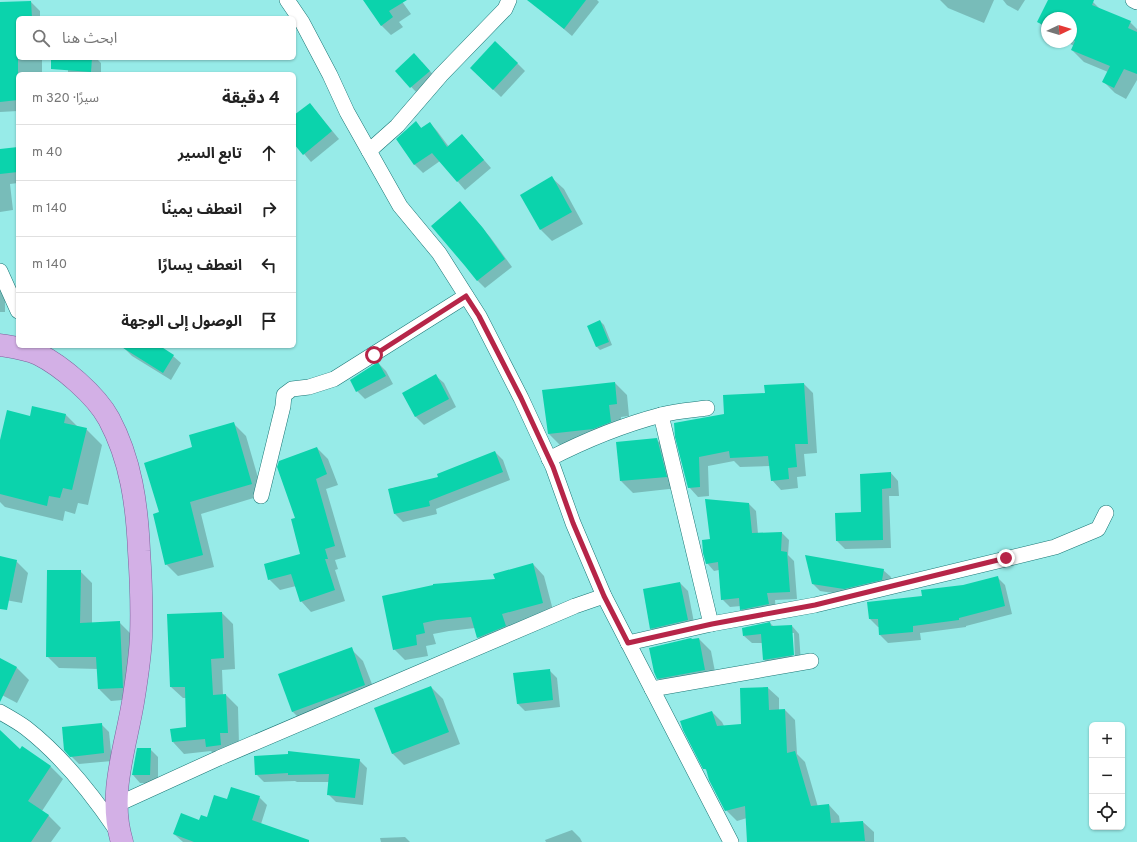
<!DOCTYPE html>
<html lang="ar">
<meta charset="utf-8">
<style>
body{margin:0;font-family:Overpass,"Noto Sans Arabic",sans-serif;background:#f2f2f2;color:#222;direction:rtl}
.controls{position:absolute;right:12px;bottom:12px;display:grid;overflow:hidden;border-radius:6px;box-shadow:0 1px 3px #0004}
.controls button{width:36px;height:36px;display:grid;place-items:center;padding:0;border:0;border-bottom:1px solid #e0e0e0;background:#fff;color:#222;font:20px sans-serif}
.compass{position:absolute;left:1041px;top:12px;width:36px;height:36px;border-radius:50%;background:#fff;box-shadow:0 1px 3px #0004;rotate:86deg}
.stop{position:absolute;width:12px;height:12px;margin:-9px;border:3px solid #b62548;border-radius:50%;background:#fff}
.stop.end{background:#b62548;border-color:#fff;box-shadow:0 1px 4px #0008}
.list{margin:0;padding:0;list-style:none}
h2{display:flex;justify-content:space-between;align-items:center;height:52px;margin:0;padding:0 16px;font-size:17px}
h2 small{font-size:13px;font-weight:400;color:#767676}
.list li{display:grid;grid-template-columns:26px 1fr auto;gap:12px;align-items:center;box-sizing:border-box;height:56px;padding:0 16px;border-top:1px solid #e0e0e0}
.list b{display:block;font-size:15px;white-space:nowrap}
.list em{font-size:13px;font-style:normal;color:#767676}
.icon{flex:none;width:22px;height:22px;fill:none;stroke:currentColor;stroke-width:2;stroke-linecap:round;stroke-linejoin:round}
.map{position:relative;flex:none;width:1137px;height:842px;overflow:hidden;direction:ltr}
.search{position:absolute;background:#fff;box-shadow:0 1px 3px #0004;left:16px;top:16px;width:280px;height:44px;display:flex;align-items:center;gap:10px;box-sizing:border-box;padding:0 14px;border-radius:6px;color:#767676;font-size:15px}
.panel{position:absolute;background:#fff;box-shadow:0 1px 3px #0004;left:16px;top:72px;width:280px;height:276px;border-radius:6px;direction:rtl}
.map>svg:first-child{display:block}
</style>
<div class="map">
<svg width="1137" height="842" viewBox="0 0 1137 842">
<rect width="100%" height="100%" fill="#97ebe8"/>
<g fill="#0003" fill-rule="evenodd">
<path d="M365 0H401L411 14 399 22 403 27 391 35 381 25Z"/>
<path d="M543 0H597L599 2 572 36 538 7Z"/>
<path d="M940 0H994L984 23 948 8Z"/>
<path d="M1003 0H1025L1018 11 1007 5Z"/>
<path d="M1049 0H1088L1093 2 1100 9 1130 22 1137 29V80L1126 99 1115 93 1103 81 1108 72 1084 62 1072 50 1074 46 1067 42H1071V18H1047V31L1039 22Z"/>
<path d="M31 2 40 11V18H18V58H42V74H18V111L0 112V3Z"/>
<path d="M68 58H96L101 63V74H46L68 72Z"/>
<path d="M422 62 437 79 419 95 396 71Z"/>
<path d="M517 63 525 71 501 97 479 76Z"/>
<path d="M310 104 339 139 311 162 294 142V116Z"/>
<path d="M416 122 422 129 430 123 437 131 449 147 462 135 491 168 465 190 440 161 423 173 415 165 397 139Z"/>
<path d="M18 148V183L10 184 13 210 0 212V150Z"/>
<path d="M552 178 564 189 583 224 552 241 541 230Z"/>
<path d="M467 210 490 237 512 267 485 288 477 280Z"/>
<path d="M0 285 5 295V312H0Z"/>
<path d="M600 321 604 325 612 345 600 350 596 346Z"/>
<path d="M126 346H163L161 348 173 356 181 363 171 380 132 356 124 348Z"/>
<path d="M378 363 386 371 393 384 365 399 357 391Z"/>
<path d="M436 376 444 383 456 407 424 425 416 417 403 394Z"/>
<path d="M615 383 627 395 629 416 621 417 622 434 560 445 548 433Z"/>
<path d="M804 384 813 393 817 453 804 454 806 476 797 477 798 488 781 490 772 480 770 466 740 467 734 461 708 466 709 496 698 497 689 487 676 437 725 415 766 393Z"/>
<path d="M33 407 66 415 78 427 86 429 102 445 88 505 78 503 75 514 65 511 63 521 5 507 0 502V444L31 417Z"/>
<path d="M234 424 246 436 263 495 201 514 214 567 178 576 166 564 161 513 193 448Z"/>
<path d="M657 440 669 452 678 488 633 493 621 481Z"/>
<path d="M317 448 328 459 338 485 326 489 346 557 335 560 338 569 335 570 345 601 311 612 301 601 296 586 280 590 269 579 302 555 297 518Z"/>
<path d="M495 452 503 460 510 480 436 509 437 514 403 522 395 514 389 489 440 478Z"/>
<path d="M891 473 898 481 899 496H889L891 548 845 549 837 541 862 513Z"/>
<path d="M748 503 756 511 758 534 782 533 789 540 788 555 794 561 797 599 775 600 776 612 749 617 741 609V606L730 607 722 599 719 570 714 571 707 563 711 540Z"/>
<path d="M0 557 16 561 28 573 22 603 0 599Z"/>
<path d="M533 564 544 576 554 614 489 649 478 637 475 628 449 631 433 634 436 644 426 646 428 656 405 660 394 649 383 597 496 580Z"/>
<path d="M883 570 891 577 889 587 853 596 820 591 813 584Z"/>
<path d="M80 571 92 583V624L119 622 131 634 134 699 111 701 99 689 98 669 59 668 47 656Z"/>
<path d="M997 577 1005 585 1012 614 966 626V627L920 633 921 640 888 643 880 635 879 627H878L870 619 868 603 923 597Z"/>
<path d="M680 583 688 591 695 628 659 636 651 628Z"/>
<path d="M222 613 233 624 235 669 222 670 223 695H226L238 707 239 744H231L232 757 218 758 211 751 184 754 173 742 187 728 186 698H183L171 687Z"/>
<path d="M770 623 774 627 792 626 799 634 801 663 772 668 764 660 763 643H752L744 636ZM791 633H794L795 660H793Z"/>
<path d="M699 639 711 651 717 682 670 690 658 678 692 640Z"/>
<path d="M351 649 363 661 377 697 304 723 292 711Z"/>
<path d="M0 659 17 668 29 680 17 703 0 694Z"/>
<path d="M549 670 557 678 560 707 525 711 517 703Z"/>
<path d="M431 687 443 699 460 744 404 765 392 753Z"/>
<path d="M768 688 779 698V710H785L795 720 797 754 805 762 818 807 829 805 839 816 840 823 863 822 874 832V842H749L747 818 737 821 726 810 708 772 704 768 712 712 722 722 724 726 742 725Z"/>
<path d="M101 724 109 732 112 761 79 764 65 750Z"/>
<path d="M0 735 21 751 23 748 51 767 63 779 42 811 48 815 61 828 51 842H0Z"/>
<path d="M150 749 158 757V783H140L133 775Z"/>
<path d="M359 760 367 768 363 805 336 802 328 794 329 782H297L295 781 264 782 256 774Z"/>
<path d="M259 797 267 805 261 824 289 842H183L174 834 208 818 227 800Z"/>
<path d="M572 830 580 838 582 842H546L545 840Z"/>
<path d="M405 837 410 842H381L380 838Z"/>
</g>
<g fill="#0bd3ac">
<path d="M363 0H407L389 11 393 17 381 26Z"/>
<path d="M527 0H586L564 29Z"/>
<path d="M1048 0H1094L1092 5 1131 21 1128 28 1137 32V74L1124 69 1114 88 1102 82 1110 66 1071 50 1075 41 1071 39V18H1047V27L1037 22Z"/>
<path d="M31 1 32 18H18V100L0 102V2Z"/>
<path d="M495 41 518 63 493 90 470 68Z"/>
<path d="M414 53 430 71 410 88 395 71Z"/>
<path d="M51 58H92L91 72 51 69Z"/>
<path d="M310 103 332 131 303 155 294 144V115Z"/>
<path d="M416 121 421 128 430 122 447 147 462 134 484 160 457 182 432 153 414 165 396 139Z"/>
<path d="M18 147V172L0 174V149Z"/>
<path d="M552 176 572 212 540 230 520 195Z"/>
<path d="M460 201 483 228 505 259 477 281 465 266 431 226Z"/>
<path d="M600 320 609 342 596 347 587 326Z"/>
<path d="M120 346H160L174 355 163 373Z"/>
<path d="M378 362 386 376 356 392 350 380Z"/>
<path d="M436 374 449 399 415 417 402 393Z"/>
<path d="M615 382 617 404 609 405 611 422 593 429 548 434 542 390Z"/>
<path d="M804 383 808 444H795L797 467 788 468 789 479 771 481 768 456 730 458 729 451 699 457 700 487 688 488 675 437 674 423 724 414 723 395 765 393 764 385Z"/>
<path d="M32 406 66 414 64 423 87 428 72 490 63 488 60 498 49 496 47 506 0 494V440L7 410 30 416Z"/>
<path d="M234 422 252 484 190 502 203 555 165 565 153 514 159 512 144 463 192 447 189 435Z"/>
<path d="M657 438 667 477 620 481 616 442Z"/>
<path d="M317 447 327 474 316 479 335 546 325 549 328 559H325L335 590 300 602 291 574 268 580 264 564 300 554 291 519 295 518 277 467 279 461Z"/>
<path d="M495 451 503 472 429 501 430 506 394 514 388 489 438 477 437 474Z"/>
<path d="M891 472V488L882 489 883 540 836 541 835 513 861 512 860 474Z"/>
<path d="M705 499 749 503 752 533 782 532 781 551 787 552 790 592 767 593 769 604 740 610 739 598 721 600 718 562 706 564 703 553 702 540 710 539Z"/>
<path d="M805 555 884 569 882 580 844 589 812 584Z"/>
<path d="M0 556 17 560 7 610 0 609Z"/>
<path d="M533 563 543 603 502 614 506 626 477 638 471 617 437 620 423 623 425 633 416 635 417 645 393 650 382 596 433 585V584L495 579 493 574Z"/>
<path d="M47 570H81L80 623 120 621 123 688 98 689 96 657H46Z"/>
<path d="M998 576 1005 606 959 618V620L913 626V632L879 635 878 619H869L867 602 922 596 921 590 963 585Z"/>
<path d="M680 582 688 620 650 629 643 589Z"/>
<path d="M222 612 224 658 211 659 213 695 226 694 228 733H220L221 745 206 747 205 739 172 742 170 729 186 727 185 687H170L167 614Z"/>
<path d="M770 622 771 626 792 625 794 655 763 660 761 634 743 636 742 628Z"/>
<path d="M691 638 692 639 699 638 705 670 657 679 654 672 649 648Z"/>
<path d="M352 647 365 685 292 712 278 674Z"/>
<path d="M0 658 17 667 0 702Z"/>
<path d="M550 669 553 700 517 704 513 673Z"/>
<path d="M431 686 449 732 392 754 374 708Z"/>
<path d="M768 687 769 710 785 709 787 753 795 751 811 806 829 804 831 823 863 821 865 841 747 842 745 806 725 811 709 780 706 769H703L683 730 680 721 712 711 717 726 741 724 740 688Z"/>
<path d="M102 723 104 753 70 757 64 750 62 727Z"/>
<path d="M0 730 20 749 22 746 51 766 28 801 49 815 31 842H0Z"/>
<path d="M137 748H151L150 775H132Z"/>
<path d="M288 751 360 759 355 798 327 795 329 774 288 775V773L255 775 254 756 288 754Z"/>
<path d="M231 787 260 796 252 820 309 840V842H194L173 834 181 813 199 820 201 815 207 817 214 795 227 799Z"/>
</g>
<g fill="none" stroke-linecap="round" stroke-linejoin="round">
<g stroke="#197675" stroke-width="16">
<g id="street">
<path d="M287 0 302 22 330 75 347 112 400 206 439 253 479 316 521 398 553 467 573 523 604 596 731 842"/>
<path d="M1133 0 1137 2"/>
<path d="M369 151 397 126 441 75 505 9 509 0"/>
<path d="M0 271 18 311"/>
<path d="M661 415 711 624"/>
<path d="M549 459C584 441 623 425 661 415 676 411 692 410 707 408"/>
<path d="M261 496 283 406 284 395 292 389 309 387 334 379 466 296"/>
<path d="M628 643 711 624 815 605 1055 547 1098 529 1106 513"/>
<path d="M652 689 811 661"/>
<path d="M0 712C9 717 18 722 26 728 62 756 92 794 117 831"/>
<path d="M116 805 219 758 575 606 604 596"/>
</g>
</g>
<g stroke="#7c629c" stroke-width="23">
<path id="primary" d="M0 345C12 347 27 349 38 354 62 366 96 395 109 419 131 460 137 505 139 551 141 580 142 609 141 638 140 657 137 677 134 696 127 744 107 793 122 842"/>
</g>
<use href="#street" stroke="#fff" stroke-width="15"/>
<use href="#primary" stroke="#d3b0e6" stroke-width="22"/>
</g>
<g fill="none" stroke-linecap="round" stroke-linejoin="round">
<path stroke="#b62548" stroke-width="5" d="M374 355 466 296 479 316 521 398 553 467 573 523 604 596 628 643 712 624 815 605 1006 558"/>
</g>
</svg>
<div class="controls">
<button>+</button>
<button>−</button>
<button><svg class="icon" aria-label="locate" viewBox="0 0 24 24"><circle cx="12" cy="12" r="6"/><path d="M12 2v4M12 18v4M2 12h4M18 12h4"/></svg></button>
</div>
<svg class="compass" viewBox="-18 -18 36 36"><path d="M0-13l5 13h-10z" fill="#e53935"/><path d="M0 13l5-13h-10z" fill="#767676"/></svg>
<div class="stop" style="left:374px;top:355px"></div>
<div class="stop end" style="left:1006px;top:558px"></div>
<div class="search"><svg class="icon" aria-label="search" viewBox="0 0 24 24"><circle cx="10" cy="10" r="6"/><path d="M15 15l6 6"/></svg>ابحث هنا</div>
<section class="panel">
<h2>4 دقيقة<small>سيرًا · 320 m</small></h2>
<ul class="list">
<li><svg class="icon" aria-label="ahead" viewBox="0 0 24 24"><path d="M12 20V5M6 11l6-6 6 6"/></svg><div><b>تابع السير</b></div><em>40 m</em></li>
<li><svg class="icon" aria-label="right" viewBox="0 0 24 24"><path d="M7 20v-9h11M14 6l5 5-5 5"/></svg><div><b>انعطف يمينًا</b></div><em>140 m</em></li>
<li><svg class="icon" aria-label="left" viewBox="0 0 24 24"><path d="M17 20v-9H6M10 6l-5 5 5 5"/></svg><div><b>انعطف يسارًا</b></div><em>140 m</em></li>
<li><svg class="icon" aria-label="arrive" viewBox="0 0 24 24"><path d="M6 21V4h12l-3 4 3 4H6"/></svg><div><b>الوصول إلى الوجهة</b></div></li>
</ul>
</section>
</div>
